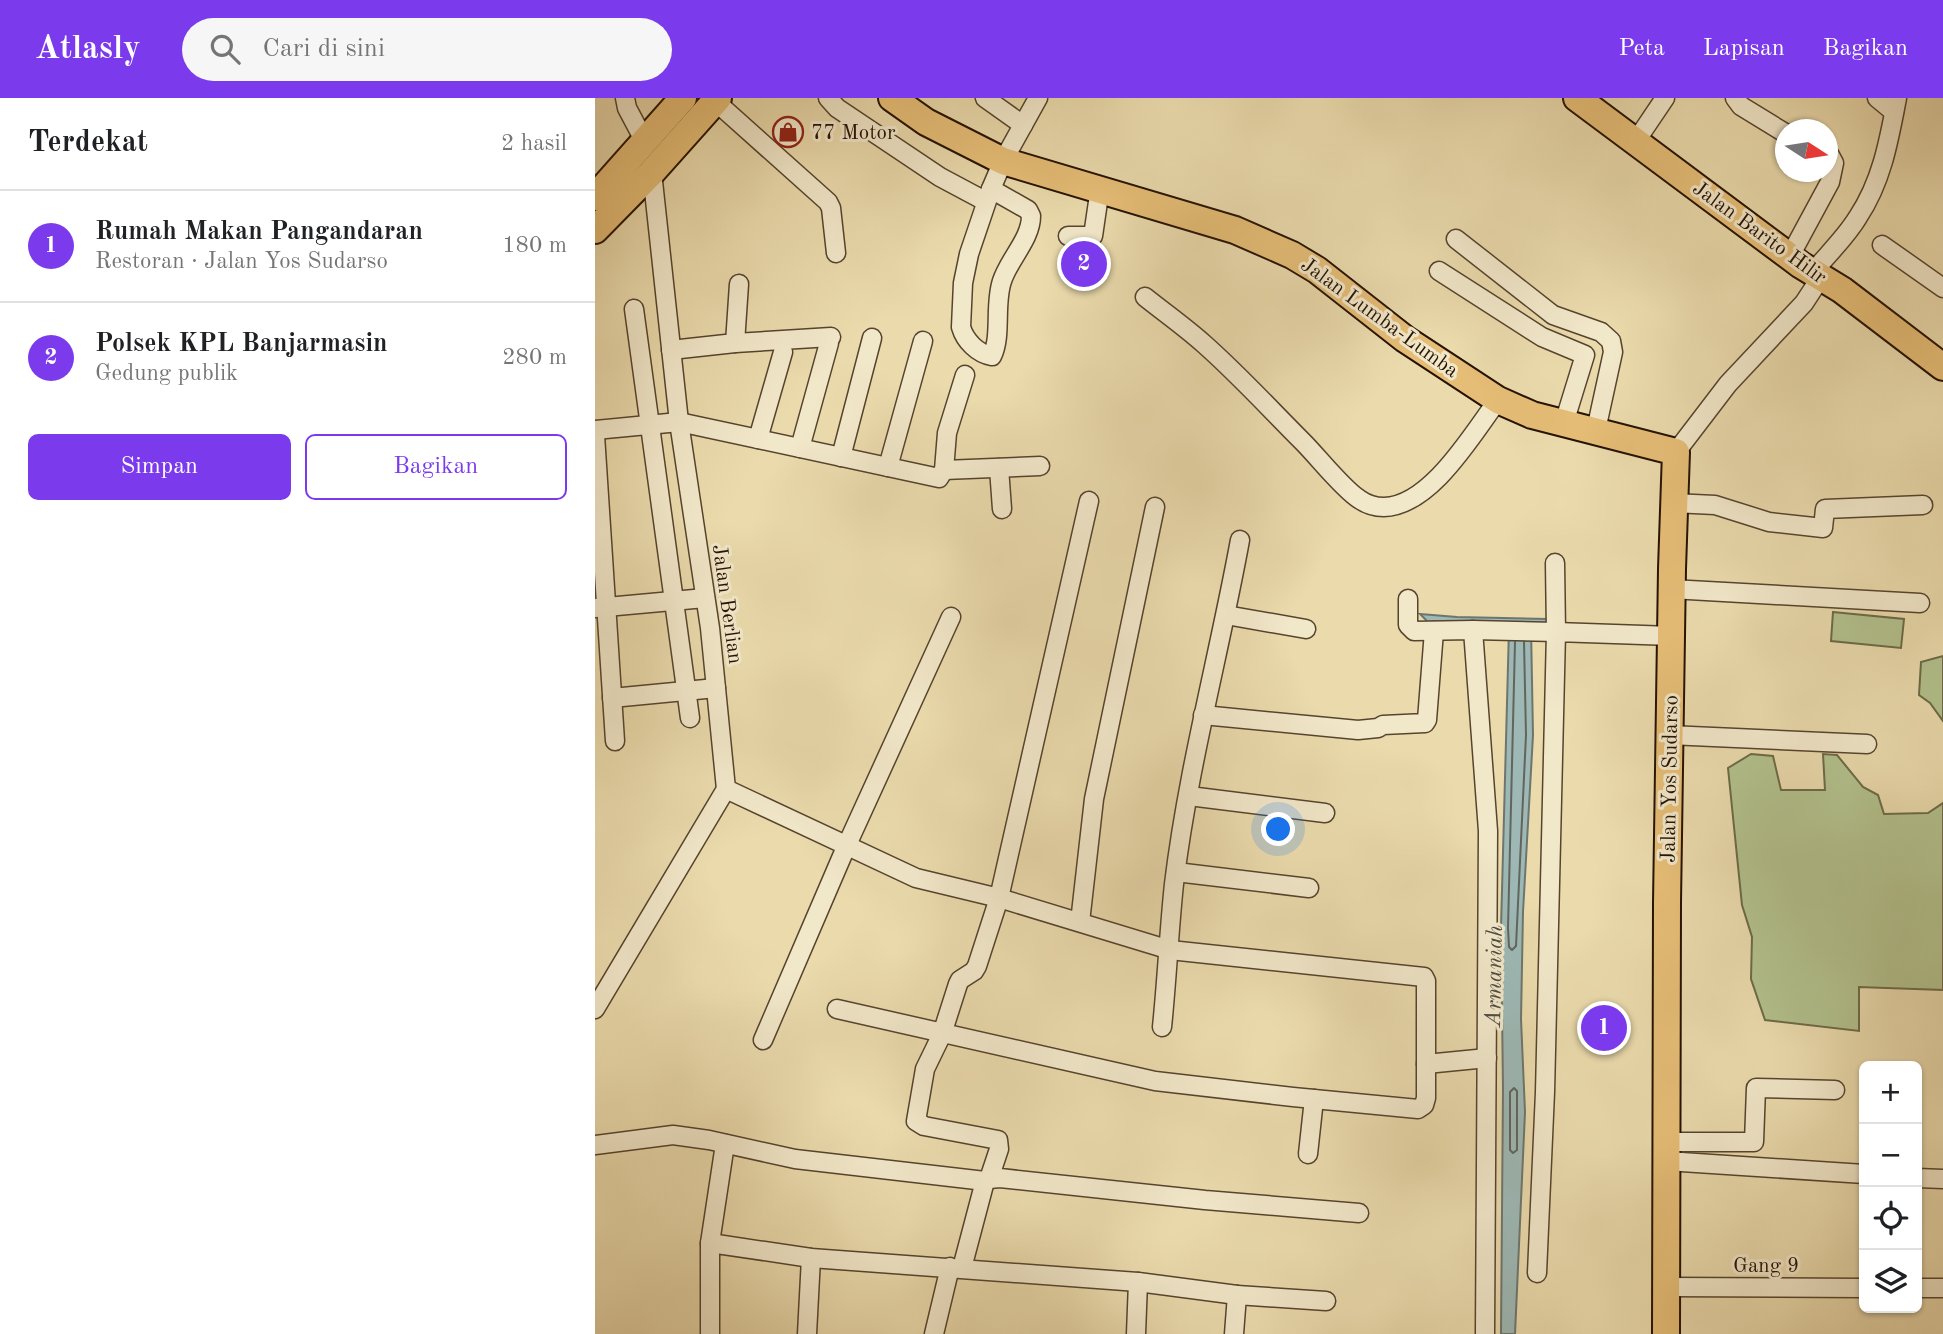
<!DOCTYPE html>
<html lang="id">
<meta charset="utf-8">
<style>
body{margin:0;font-family:"Old Standard TT",serif;background:#f6f6f6;color:#202124}
.controls{position:absolute;right:21px;bottom:21px;display:grid;overflow:hidden;border-radius:10px;box-shadow:0 2px 5px #0004}
.controls button{width:63px;height:63px;display:grid;place-items:center;padding:0;border:0;border-bottom:2px solid #e0e0e0;background:#fff;color:#202124;font:35px sans-serif}
.compass{position:absolute;left:1180px;top:21px;width:63px;height:63px;border-radius:50%;background:#fff;box-shadow:0 2px 5px #0004;rotate:102deg}
.you{position:absolute;left:684px;top:732px;width:24px;height:24px;margin:-18px;border:5px solid #fff;border-radius:50%;background:#1a73e8;box-shadow:0 0 0 10px #1a73e833}
.badge{display:grid;place-items:center;width:46px;height:46px;border-radius:50%;background:#7c3aed;color:#fff;font-size:23px;font-weight:700}
.pin{position:absolute;translate:-50% -50%;border:4px solid #fff;box-shadow:0 2px 7px #0006}
.list{margin:0;padding:0;list-style:none}
h2{display:flex;justify-content:space-between;align-items:center;height:91px;margin:0;padding:0 28px;font-size:30px}
h2 small{font-size:23px;font-weight:400;color:#757577}
.list li{display:grid;grid-template-columns:46px 1fr auto;gap:21px;align-items:center;box-sizing:border-box;height:112px;padding:0 28px;border-top:2px solid #e0e0e0}
.list b{display:block;font-size:26px;white-space:nowrap}
.list p{margin:0;font-size:23px;white-space:nowrap;color:#757577}
.list em{font-size:23px;font-style:normal;color:#757577}
.actions{display:flex;gap:14px;padding:21px 28px}
.actions a{flex:1;padding:16px 0;border:2px solid #7c3aed;border-radius:10px;text-align:center;font-size:24px;color:#7c3aed}
.actions .main{background:#7c3aed;color:#fff}
.icon{flex:none;width:38px;height:38px;fill:none;stroke:currentColor;stroke-width:2;stroke-linecap:round;stroke-linejoin:round}
.map{position:relative;flex:none;width:1348px;height:1236px;overflow:hidden}
header{display:flex;align-items:center;gap:42px;box-sizing:border-box;height:98px;padding:0 35px;background:#7c3aed;color:#fff}
header strong{font-size:33px}
nav{display:flex;gap:38px;margin-inline-start:auto;font-size:24px}
.search{width:490px;height:63px;background:#f6f6f6;display:flex;align-items:center;gap:18px;box-sizing:border-box;padding:0 24px;border-radius:38px;color:#757577;font-size:26px}
main{display:flex}
aside{flex:1;background:#fff}
.map>svg:first-child{display:block}
</style>
<header>
<strong>Atlasly</strong>
<div class="search"><svg class="icon" aria-label="search" viewBox="0 0 24 24"><circle cx="10" cy="10" r="6"/><path d="M15 15l6 6"/></svg>Cari di sini</div>
<nav><a>Peta</a><a>Lapisan</a><a>Bagikan</a></nav>
</header>
<main>
<aside>
<h2>Terdekat<small>2 hasil</small></h2>
<ul class="list">
<li><span class="badge">1</span><div><b>Rumah Makan Pangandaran</b><p>Restoran · Jalan Yos Sudarso</p></div><em>180 m</em></li>
<li><span class="badge">2</span><div><b>Polsek KPL Banjarmasin</b><p>Gedung publik</p></div><em>280 m</em></li>
</ul>
<div class="actions"><a class="main">Simpan</a><a>Bagikan</a></div>
</aside>
<div class="map">
<svg width="1348" height="1236" viewBox="0 0 1348 1236">
<rect width="100%" height="100%" fill="#eadaac"/>
<filter id="stains"><feTurbulence type="fractalNoise" baseFrequency=".00286" numOctaves="4"/><feColorMatrix values="0 0 0 0 .2 0 0 0 0 .09 0 0 0 0 .02 0 0 0 .5 -.17"/></filter>
<radialGradient id="worn" r=".72"><stop offset=".6" stop-color="#630" stop-opacity="0"/><stop offset="1" stop-color="#630" stop-opacity=".3"/></radialGradient>
<g fill="#b2c18d" stroke="#6c6a48" stroke-width="2">
<path d="M1238 514 1309 521 1306 550 1236 543Z"/>
<path d="M1348 558V623L1335 605 1324 597 1326 564Z"/>
<path d="M1156 656 1178 658 1186 692H1230L1228 656 1242 657 1268 689 1283 697 1289 716 1333 715 1348 705V892L1264 889V933L1170 922 1156 881 1157 839 1147 807 1133 670Z"/>
</g>
<path fill="#9db8b5" stroke="#6d766e" stroke-width="2" d="M825 516 862 519 952 521V530H936L938 637 928 814 926 921 930 1014 920 1236H906L908 991 906 830 914 530 836 527Z"/>
<g fill="none" stroke-linecap="round" stroke-linejoin="round">
<g stroke="#61655c" stroke-width="2">
<path d="M920 544 913 830 914 849 917 852 921 848 931 637 929 544"/>
<path d="M919 990 922 993V1052L918 1055 915 1052V994Z"/>
</g>
<g stroke="#56442e" stroke-width="21">
<g id="minor">
<path d="M30 0 32 10 50 44"/>
<path d="M233 0 242 10 345 79 390 103"/>
<path d="M390 0 428 27"/>
<path d="M1140 0 1146 8 1190 35"/>
<path d="M1282 0 1299 14"/>
<path d="M120 3 233 104 236 110 241 155"/>
<path d="M1041 43 1070 0"/>
<path d="M396 91 433 112 436 118C436 141 414 161 407 183 399 206 407 238 397 258 383 256 370 243 366 229L368 185 374 156Z"/>
<path d="M396 91 408 63 443 0"/>
<path d="M473 138H498L505 90"/>
<path d="M861 141 958 217 1006 234 1016 243 1018 254 1001 332"/>
<path d="M1287 147 1348 190"/>
<path d="M1195 158 1235 84 1239 65 1232 52"/>
<path d="M844 173 947 239 990 257 969 325"/>
<path d="M1218 174C1233 156 1251 139 1263 119 1287 83 1294 42 1302 0"/>
<path d="M550 199C570 215 590 229 609 246 643 276 675 311 708 344 723 359 748 391 764 401 771 406 781 409 789 409 836 408 878 335 903 302"/>
<path d="M39 211 95 620"/>
<path d="M140 245 236 239"/>
<path d="M76 252 140 245 144 186"/>
<path d="M0 332 84 324 344 380 349 372 352 335 370 277"/>
<path d="M0 337 20 643"/>
<path d="M163 341 188 254"/>
<path d="M205 350 234 245"/>
<path d="M1081 354 1133 286 1209 205 1226 179"/>
<path d="M246 359 277 240"/>
<path d="M293 369 328 243"/>
<path d="M404 370 407 411"/>
<path d="M349 372 445 368"/>
<path d="M494 403 404 800 382 868 379 873 365 882 363 886 347 936 330 971 321 1023 329 1028 403 1042 404 1051 394 1081 405 1080 610 1102 764 1115"/>
<path d="M1078 405 1120 407 1174 424 1228 430 1230 411 1328 407"/>
<path d="M1076 491 1325 505"/>
<path d="M813 501V527L819 533 878 532 961 534 960 465"/>
<path d="M0 510 110 500"/>
<path d="M631 517 711 531"/>
<path d="M878 532 893 733 890 1236"/>
<path d="M17 600 121 590"/>
<path d="M608 617 763 632 783 630 788 627 830 625 832 622 839 533"/>
<path d="M1074 637 1272 646"/>
<path d="M131 691 321 780 404 800 575 852 829 879 831 883V1000L829 1007 823 1011 698 999 560 983 242 911"/>
<path d="M594 698 730 715"/>
<path d="M581 774 714 790"/>
<path d="M485 824 499 701 560 409"/>
<path d="M0 911 131 691 115 530 84 324 57 74"/>
<path d="M567 929C572 881 574 833 579 786 593 670 624 557 645 442"/>
<path d="M168 942 251 749 356 519"/>
<path d="M831 966 892 960"/>
<path d="M1071 1044H1159L1161 990 1240 992"/>
<path d="M0 1047 78 1037 114 1042 200 1061 390 1083"/>
<path d="M713 1056 719 1001"/>
<path d="M1071 1063 1269 1076"/>
<path d="M1322 1080 1348 1081"/>
<path d="M115 1145 130 1046"/>
<path d="M367 1170 390 1083 394 1081"/>
<path d="M942 1175 950 994 961 534 1077 538"/>
<path d="M1072 1189 1269 1190"/>
<path d="M1322 1190H1348"/>
<path d="M115 1236V1145L216 1160 543 1184 642 1197"/>
<path d="M212 1236 216 1160"/>
<path d="M339 1236 355 1169"/>
<path d="M541 1236 543 1184"/>
<path d="M639 1236 642 1197 731 1203"/>
</g>
</g>
<g stroke="#251204" stroke-width="30">
<g id="highway">
<path d="M297 0 331 24 408 63 640 132 697 157 722 172 810 241 903 302 937 317 1081 354 1077 471 1072 805 1071 1236"/>
<path d="M982 0 1206 167 1247 192 1348 269"/>
<path d="M0 99 88 0"/>
<path d="M0 132 57 74 123 0"/>
</g>
</g>
<use href="#minor" stroke="#f1e7c9" stroke-width="18"/>
<use href="#highway" stroke="#e5bd76" stroke-width="26"/>
</g>
<defs>
<g id="shop-ring" transform="scale(1.575)"><circle r="9.5" fill="#f1e7c9" stroke="#8f2418" stroke-width="1.5"/><path d="M-5-2.5h2.3a2.7 3.5 0 0 1 5.4 0H5L5.5 6h-11ZM-1.5-2.5h3a1.5 2.3 0 0 0-3 0Z" fill="#8f2418"/></g>
</defs>
<g fill-rule="evenodd">
<use href="#shop-ring" x="193" y="34"/>
</g>
<g text-anchor="middle" stroke-width="6" stroke-linejoin="round" paint-order="stroke">
<g font-size="21" fill="#251204" stroke="#f1e7c9" text-anchor="start">
<text x="216" y="41">77 Motor</text>
</g>
<g font-size="21" fill="#251204" stroke="#f1e7c9">
<text transform="translate(1165 134) rotate(36)" y="7">Jalan Barito Hilir</text>
<text transform="translate(785 219) rotate(36)" y="7">Jalan Lumba-Lumba</text>
<text transform="translate(133 506) rotate(82)" y="7">Jalan Berlian</text>
<text transform="translate(1074 681) rotate(-89)" y="7">Jalan Yos Sudarso</text>
<text x="1171" y="1174">Gang 9</text>
</g>
<g font-size="23" font-style="italic" fill="#4f4c42" stroke="#f1e7c9">
<text transform="translate(898 878) rotate(-89)" y="8">Armaniah</text>
</g>
</g>
<rect width="100%" height="100%" filter="url(#stains)"/>
<rect width="100%" height="100%" fill="url(#worn)"/>
</svg>
<div class="controls">
<button>+</button>
<button>−</button>
<button><svg class="icon" aria-label="locate" viewBox="0 0 24 24"><circle cx="12" cy="12" r="6"/><path d="M12 2v4M12 18v4M2 12h4M18 12h4"/></svg></button>
<button><svg class="icon" aria-label="layers" viewBox="0 0 24 24"><path d="M12 4l9 5-9 5-9-5zM3 14l9 5 9-5"/></svg></button>
</div>
<svg class="compass" viewBox="-18 -18 36 36"><path d="M0-13l5 13h-10z" fill="#e53935"/><path d="M0 13l5-13h-10z" fill="#757577"/></svg>
<div class="you"></div>
<div class="pin badge" style="left:1009px;top:930px">1</div>
<div class="pin badge" style="left:489px;top:166px">2</div>
</div>
</main>
